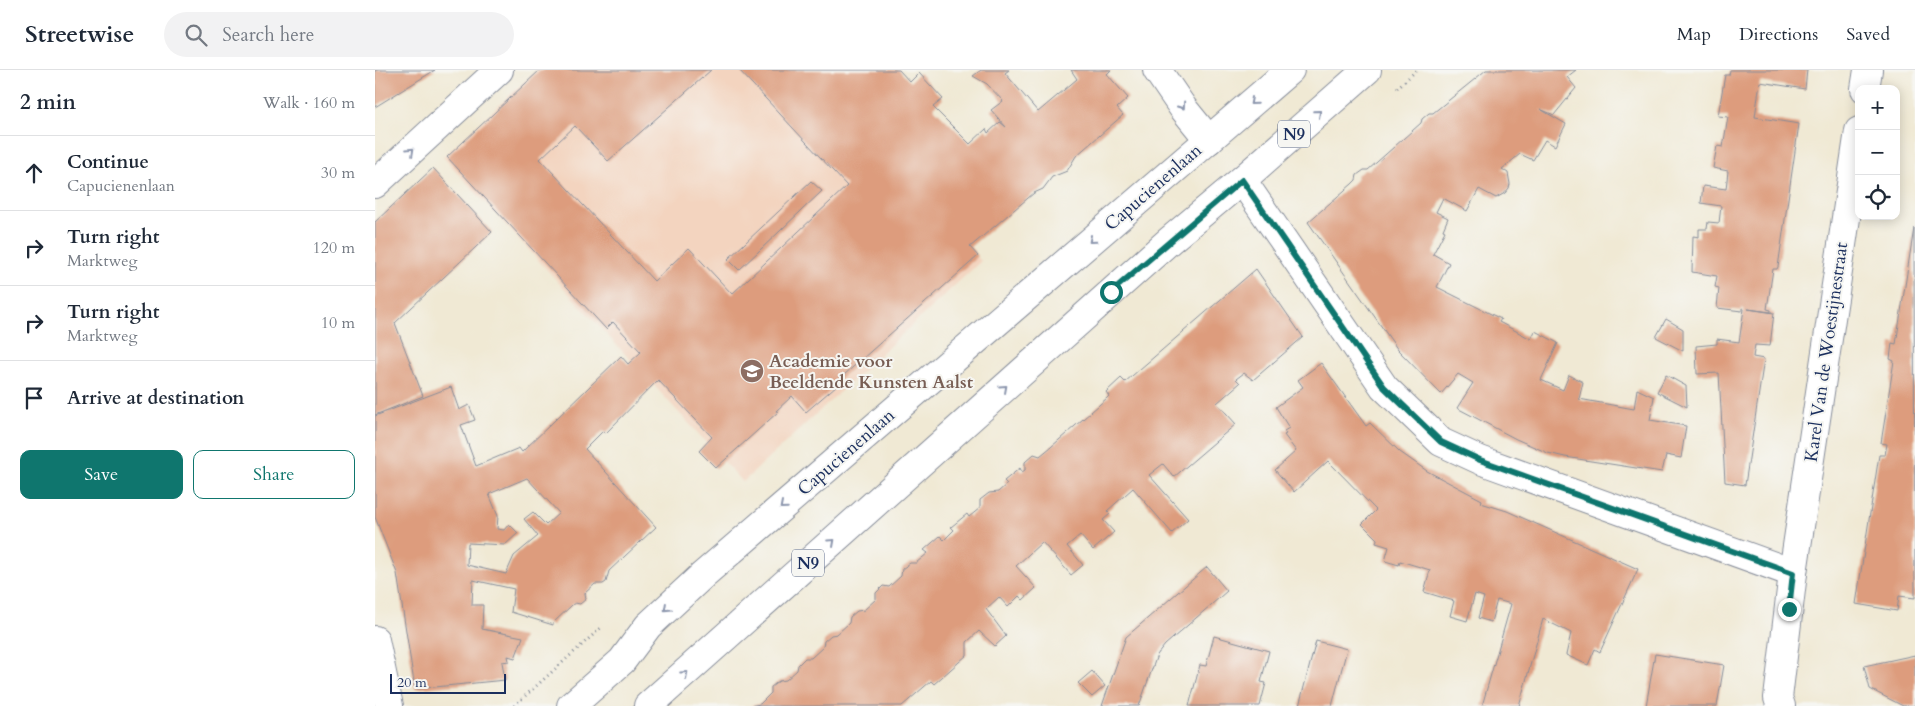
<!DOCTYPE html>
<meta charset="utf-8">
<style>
body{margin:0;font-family:Cardo,serif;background:#f2f2f3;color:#1f2937}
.controls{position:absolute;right:15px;top:15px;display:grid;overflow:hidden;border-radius:10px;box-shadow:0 2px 12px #0003}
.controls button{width:45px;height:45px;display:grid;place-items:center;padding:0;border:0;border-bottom:1px solid #e0e1e3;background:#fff;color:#1f2937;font:25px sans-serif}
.scale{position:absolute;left:15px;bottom:12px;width:116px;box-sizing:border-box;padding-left:5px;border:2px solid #1b2f5e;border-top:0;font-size:14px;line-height:18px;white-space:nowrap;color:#1b2f5e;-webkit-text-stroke:4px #f6f6f2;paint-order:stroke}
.stop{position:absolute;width:15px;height:15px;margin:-11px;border:4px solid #0f766e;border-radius:50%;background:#fff}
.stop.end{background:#0f766e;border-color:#fff;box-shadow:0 1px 5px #0008}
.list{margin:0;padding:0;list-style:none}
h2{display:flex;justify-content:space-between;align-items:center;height:65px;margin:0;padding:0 20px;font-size:21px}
h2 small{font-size:16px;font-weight:400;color:#747a83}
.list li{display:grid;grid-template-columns:32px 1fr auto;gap:15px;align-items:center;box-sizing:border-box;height:75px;padding:0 20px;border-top:1px solid #e0e1e3}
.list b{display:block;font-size:19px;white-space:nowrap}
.list p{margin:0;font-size:16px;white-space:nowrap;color:#747a83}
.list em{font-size:16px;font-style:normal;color:#747a83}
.actions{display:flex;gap:10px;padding:15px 20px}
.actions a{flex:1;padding:11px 0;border:1px solid #0f766e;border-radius:10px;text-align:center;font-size:18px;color:#0f766e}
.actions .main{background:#0f766e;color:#fff}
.icon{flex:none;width:28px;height:28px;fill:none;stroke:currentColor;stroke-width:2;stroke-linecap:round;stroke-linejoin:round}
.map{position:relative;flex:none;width:1540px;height:636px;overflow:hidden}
header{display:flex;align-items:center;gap:30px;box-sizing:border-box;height:70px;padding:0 25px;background:#fff;border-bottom:1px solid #e0e1e3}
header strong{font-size:24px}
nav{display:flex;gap:28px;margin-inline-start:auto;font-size:18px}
.search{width:350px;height:45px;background:#f2f2f3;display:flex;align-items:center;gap:12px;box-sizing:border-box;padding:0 18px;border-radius:28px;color:#747a83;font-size:19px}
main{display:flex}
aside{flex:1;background:#fff}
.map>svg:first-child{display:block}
</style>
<header>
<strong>Streetwise</strong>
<div class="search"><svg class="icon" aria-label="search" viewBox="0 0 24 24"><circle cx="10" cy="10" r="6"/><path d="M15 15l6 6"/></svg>Search here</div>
<nav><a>Map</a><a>Directions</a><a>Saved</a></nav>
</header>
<main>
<aside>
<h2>2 min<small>Walk · 160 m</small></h2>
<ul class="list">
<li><svg class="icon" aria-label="ahead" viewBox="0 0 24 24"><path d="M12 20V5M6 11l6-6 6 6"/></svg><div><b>Continue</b><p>Capucienenlaan</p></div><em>30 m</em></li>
<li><svg class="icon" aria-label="right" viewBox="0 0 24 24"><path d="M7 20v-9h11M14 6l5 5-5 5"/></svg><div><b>Turn right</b><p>Marktweg</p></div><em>120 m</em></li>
<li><svg class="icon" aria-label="right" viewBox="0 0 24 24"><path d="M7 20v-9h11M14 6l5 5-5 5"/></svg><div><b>Turn right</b><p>Marktweg</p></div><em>10 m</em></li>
<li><svg class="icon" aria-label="arrive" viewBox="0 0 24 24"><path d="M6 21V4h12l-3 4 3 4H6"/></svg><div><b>Arrive at destination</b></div></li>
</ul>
<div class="actions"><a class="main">Save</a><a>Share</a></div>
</aside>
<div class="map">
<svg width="1540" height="636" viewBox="0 0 1540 636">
<rect width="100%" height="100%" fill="#f6f6f2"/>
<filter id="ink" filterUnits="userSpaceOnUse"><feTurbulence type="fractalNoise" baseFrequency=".02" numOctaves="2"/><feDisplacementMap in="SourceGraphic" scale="10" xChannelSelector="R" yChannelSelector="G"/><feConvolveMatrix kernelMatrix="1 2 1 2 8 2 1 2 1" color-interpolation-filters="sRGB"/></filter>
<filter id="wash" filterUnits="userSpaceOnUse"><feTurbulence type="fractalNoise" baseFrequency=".0096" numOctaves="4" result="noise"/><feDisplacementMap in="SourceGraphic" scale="20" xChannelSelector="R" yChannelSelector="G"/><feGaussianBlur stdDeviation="1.12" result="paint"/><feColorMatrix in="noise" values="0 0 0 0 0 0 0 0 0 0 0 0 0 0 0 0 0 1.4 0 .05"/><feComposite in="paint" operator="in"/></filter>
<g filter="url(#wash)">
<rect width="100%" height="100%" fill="#f0e9d4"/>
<path fill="#f3d4bf" d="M162 0H429L606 191 368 412 68 87Z"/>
<g id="blocks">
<g fill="#dd9c7d" fill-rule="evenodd">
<path d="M0 0H60L0 37Z"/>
<path d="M165 0H336L233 91 200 56 165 89 279 211 314 178 357 224 472 116 364 0H524L535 12 544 3 568 29 558 37 595 74 611 59 613 63 625 52 631 57 616 40 628 31 612 14 598 6 606 0H634L630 3 663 42 702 9 696 0H736L732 4 753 28 742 38 748 45 701 86 692 101 677 107 668 119 659 123 595 177 603 186 460 313 462 315 431 342 417 326 401 341 403 342 341 398 324 381 337 367 283 310 231 363 228 361 210 379 281 457 234 501 231 512 228 514H220L210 523 211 529 205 534 200 533 197 535 178 553V555L136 542 139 519 98 510 97 535H108L107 559 148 567 140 588 133 586 134 591 127 592 130 610 40 619 22 503 0 447V346L76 317 84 340 94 335 100 350 86 355 101 396 144 378 147 382 246 286 253 294 266 282 238 252 231 259 72 87ZM152 408 184 443 171 455 158 442 149 449 163 466 139 486 131 504 92 495 93 473 130 475 143 463 134 454 129 460 122 459 123 446 114 424Z"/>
<path d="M1111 0H1201L1192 7 1201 18 1179 45 1165 39 1191 54 1180 76 1170 70 1158 90 1145 84 1127 99 1133 103 1135 114 1134 118 1130 123 1121 128 1104 119 1092 141 1068 128 1061 142 1073 148 1068 160 1070 161 1058 184 1074 193 1062 217 1126 249 1124 252 1156 269 1160 261 1183 273 1166 310 1188 320 1194 305 1208 312 1204 329 1259 339 1262 319 1279 327 1275 350 1311 356 1306 388 1291 385 1287 402 1190 387 1173 383 1141 369 1082 338 1098 313 1083 304 1066 324 1023 280 933 152 977 114 981 110 982 105 989 100H993L1046 53 1047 49 1054 43H1058Z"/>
<path d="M1355 0H1432L1430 19 1385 12 1380 47 1424 54 1403 197 1402 199H1398L1392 239 1396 240V242L1373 239 1399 243 1395 276 1380 275 1378 287 1389 289 1370 415 1350 412 1344 303 1322 304 1321 276 1342 274V269L1364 272 1369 239 1367 238V241L1342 238 1344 218 1340 217 1342 206 1317 202 1318 166 1324 167V159H1332L1333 152 1344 153 1346 136 1326 133 1328 116 1351 119 1353 101 1338 98 1342 76 1348 77 1353 47 1343 46 1350 5H1354Z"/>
<path d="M58 98 117 162 20 253 48 326 0 345V152Z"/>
<path d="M436 111 447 121 364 200 353 189Z"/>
<path d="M1539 158 1540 528 1524 526 1522 541 1481 534 1504 385H1510L1512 374 1506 373 1519 291 1515 289 1517 273 1521 274Z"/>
<path d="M881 199 928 267 878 310 869 303 861 309 865 313 842 333 861 354 799 407 788 394 774 405 813 449 797 463 758 418 732 441 735 444 728 450 739 462 718 480 705 465 692 476 708 495 696 505 667 472 641 496 661 518 648 530 644 526 633 537 624 527 611 539 631 566 620 576 604 561 592 572V585L559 614 556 611 527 636H375L385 634 396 623V617L404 611 411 610 422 600 423 595 430 588H436L448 577 449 571 456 565 462 564 474 553 475 547 482 541 489 540 501 529V523L508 516 514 517 526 506 527 499 535 493H541L553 483 549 480 565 466 569 470 579 460 576 457 592 444 594 447 605 438V430L614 423 623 422 632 414 629 411 645 398 647 402 650 400V392L659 384 665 386 676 377 732 328 734 326 731 322 746 308 750 312Z"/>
<path d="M1291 249 1308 259V281L1281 267Z"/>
<path d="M946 293 991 356 995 353 996 354 1025 382 1052 401 1107 430 1106 433 1132 441 1263 499 1225 582 1220 579 1213 595 1191 585 1196 563 1168 549 1144 636H1107L1136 534 1122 530 1116 552 1103 548 1109 527 1100 524 1092 551 1075 546 1079 531 1049 522 1055 500 1025 491 1024 495 1010 491 1014 477 1001 473 1002 469 987 454 1001 440 953 391 919 422 900 400 921 381 909 365 911 364 909 361 914 358 901 337 928 317 923 310Z"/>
<path d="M1291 305 1311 316 1312 337 1282 322Z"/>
<path d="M832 497 852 521 790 575 782 585 764 636H727L751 567Z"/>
<path d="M839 566 894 581 886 612 891 613 885 636H814L825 595 831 596Z"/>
<path d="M941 571 972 579 957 636H924Z"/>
<path d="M1280 584 1349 595 1342 636H1271Z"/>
<path d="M1540 585V636H1528L1495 619 1489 596Z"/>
<path d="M717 601 730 616 717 627 703 613Z"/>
</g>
</g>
</g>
<g filter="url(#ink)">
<use href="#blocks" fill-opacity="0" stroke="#868c99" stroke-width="1"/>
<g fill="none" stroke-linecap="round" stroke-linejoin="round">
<g stroke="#868c99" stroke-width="30">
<g id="minor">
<path d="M782 0 808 38 834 70"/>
<path d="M1490 19 1493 0"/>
<path d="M867 110 1009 317 1066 372 1105 390 1418 503"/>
<path d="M0 114 124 0"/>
<path d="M1406 636 1403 628 1418 503 1484 61"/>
</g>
</g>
<g stroke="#868c99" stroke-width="30">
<path id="tertiary" d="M0 570 14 636"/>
</g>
<g stroke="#868c99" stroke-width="30">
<g id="primary">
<path d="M196 636 247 591 273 556 328 505 915 0"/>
<path d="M273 636 794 171 867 110 992 0"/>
</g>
</g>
<g stroke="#868c99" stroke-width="3" stroke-dasharray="1 4" stroke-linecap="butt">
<path d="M1022 18 1042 0"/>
<path d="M139 636 228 556"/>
</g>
<use href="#minor" stroke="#fff" stroke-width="28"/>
<use href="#tertiary" stroke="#fff" stroke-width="28"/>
<use href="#primary" stroke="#fff" stroke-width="28"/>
</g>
<defs><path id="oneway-chevron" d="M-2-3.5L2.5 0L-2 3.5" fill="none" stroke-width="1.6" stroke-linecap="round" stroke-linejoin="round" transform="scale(1.25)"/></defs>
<g stroke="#8d97ae">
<use href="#oneway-chevron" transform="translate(878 32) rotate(139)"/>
<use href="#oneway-chevron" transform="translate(807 36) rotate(55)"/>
<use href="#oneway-chevron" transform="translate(943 43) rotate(-41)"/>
<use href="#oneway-chevron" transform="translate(36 81) rotate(-43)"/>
<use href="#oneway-chevron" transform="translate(717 170) rotate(139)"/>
<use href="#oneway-chevron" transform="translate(629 318) rotate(-42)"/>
<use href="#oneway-chevron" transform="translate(408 436) rotate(139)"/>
<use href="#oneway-chevron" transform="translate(457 472) rotate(-42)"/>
<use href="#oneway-chevron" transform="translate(292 538) rotate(137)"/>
<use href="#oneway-chevron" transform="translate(310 604) rotate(-42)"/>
</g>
</g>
<g fill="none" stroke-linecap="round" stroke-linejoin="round" filter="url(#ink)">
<path stroke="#0f766e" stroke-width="6" d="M736 222 867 110 1009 317 1066 372 1105 390 1418 503 1414 539"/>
</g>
<defs>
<g id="school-disc" transform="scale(1.25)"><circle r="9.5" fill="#8d6e63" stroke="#f6f6f2"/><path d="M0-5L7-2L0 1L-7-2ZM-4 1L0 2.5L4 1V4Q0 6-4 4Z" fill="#fff"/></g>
</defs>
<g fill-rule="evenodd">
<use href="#school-disc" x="377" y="301"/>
</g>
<g text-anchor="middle" stroke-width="4" stroke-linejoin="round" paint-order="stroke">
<g fill="#f6f6f2" stroke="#5d6b8a" stroke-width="1">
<rect x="903" y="50.5" width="32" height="27" rx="4"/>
<rect x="417" y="479.5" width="32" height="27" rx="4"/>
</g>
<g font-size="16" font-weight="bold" fill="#1b2f5e">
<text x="919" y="70">N9</text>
<text x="433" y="499">N9</text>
</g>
<g font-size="18" fill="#1b2f5e" stroke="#f6f6f2">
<text transform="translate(778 117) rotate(-41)" y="6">Capucienenlaan</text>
<text transform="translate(1451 282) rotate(-82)" y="6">Karel Van de Woestijnestraat</text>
<text transform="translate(471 382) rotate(-41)" y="6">Capucienenlaan</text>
</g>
<g font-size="18" font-weight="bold" fill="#785e54" stroke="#f6f6f2" text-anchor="start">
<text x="394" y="297">Academie voor<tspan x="394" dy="21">Beeldende Kunsten Aalst</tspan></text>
</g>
</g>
</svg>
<div class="controls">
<button>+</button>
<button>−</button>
<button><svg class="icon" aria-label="locate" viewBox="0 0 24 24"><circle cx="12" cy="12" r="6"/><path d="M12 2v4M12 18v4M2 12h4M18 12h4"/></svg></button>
</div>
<div class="scale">20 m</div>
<div class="stop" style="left:736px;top:222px"></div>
<div class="stop end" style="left:1414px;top:539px"></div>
</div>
</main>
